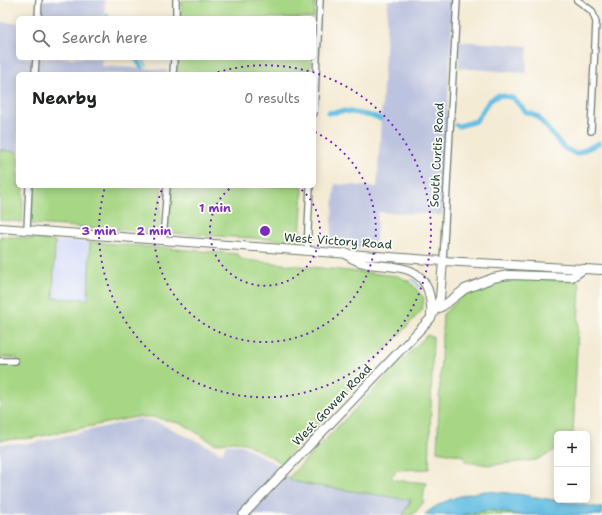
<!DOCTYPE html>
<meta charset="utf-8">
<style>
body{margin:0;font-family:"Shantell Sans",sans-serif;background:#f6f6f6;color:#202124}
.controls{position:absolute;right:12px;bottom:12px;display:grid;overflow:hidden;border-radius:6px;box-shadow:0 2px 10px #0003}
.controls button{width:36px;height:36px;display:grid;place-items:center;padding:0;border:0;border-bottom:1px solid #e0e0e0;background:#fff;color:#202124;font:20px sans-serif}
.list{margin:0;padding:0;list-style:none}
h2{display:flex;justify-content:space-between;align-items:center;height:52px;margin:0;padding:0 16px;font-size:17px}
h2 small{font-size:13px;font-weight:400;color:#757577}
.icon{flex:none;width:22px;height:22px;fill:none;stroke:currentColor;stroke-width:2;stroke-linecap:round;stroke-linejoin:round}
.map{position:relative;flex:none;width:602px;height:515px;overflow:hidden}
.search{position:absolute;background:#fff;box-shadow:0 2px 10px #0003;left:16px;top:16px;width:300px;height:44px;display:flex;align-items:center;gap:10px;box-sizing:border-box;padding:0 14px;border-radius:6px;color:#757577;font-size:15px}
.panel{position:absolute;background:#fff;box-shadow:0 2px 10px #0003;left:16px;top:72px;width:300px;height:116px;border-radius:6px}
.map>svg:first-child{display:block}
</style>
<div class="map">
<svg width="602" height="515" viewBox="0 0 602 515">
<rect width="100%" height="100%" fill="#fdfcf7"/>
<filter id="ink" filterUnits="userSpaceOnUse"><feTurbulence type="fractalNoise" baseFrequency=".025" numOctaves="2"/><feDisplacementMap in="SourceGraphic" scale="8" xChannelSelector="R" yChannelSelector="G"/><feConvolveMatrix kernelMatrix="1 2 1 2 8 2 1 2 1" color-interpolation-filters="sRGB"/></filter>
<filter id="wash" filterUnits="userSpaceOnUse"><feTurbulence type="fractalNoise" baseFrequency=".012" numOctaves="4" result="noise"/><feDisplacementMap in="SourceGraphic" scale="16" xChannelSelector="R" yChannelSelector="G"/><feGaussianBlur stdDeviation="0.9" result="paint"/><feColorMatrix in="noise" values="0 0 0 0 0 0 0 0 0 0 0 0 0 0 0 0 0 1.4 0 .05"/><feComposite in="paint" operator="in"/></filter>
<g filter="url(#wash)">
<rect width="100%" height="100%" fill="#f4ebd5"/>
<path fill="#d2d9f9" d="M55 241 90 242 88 299 52 298Z"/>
<g fill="#bcc3de">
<path d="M43 0H105L104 18H42Z"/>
<path d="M388 0H453L442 215 378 212 375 250 330 246 335 184 377 187Z"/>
<path d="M0 22 18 23V58H102L101 66 168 70V74H18V152L0 150Z"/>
<path d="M459 41 528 46 526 73 459 68Z"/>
<path d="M139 419 157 422 222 453 226 445H242L279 466 292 481 312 485 411 500 403 515H0V444L33 443Z"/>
</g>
<g fill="#a7d785" stroke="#638a5c">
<path d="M182 0H315L314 18H181Z"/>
<path d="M178 58H311L310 74H177Z"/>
<path d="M0 150 18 152V186H24L22 222 0 220Z"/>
<path d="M33 186H162L159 232 31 224Z"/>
<path d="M170 186H303L300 241 167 233Z"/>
<path d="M0 236 55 241 53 298 88 299 90 242 237 254 243 260 398 276 410 282 424 298 422 310 282 463 245 443 232 441 215 444 183 424 152 417H136L32 438 0 440V363L17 364V358L0 357Z"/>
<path d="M522 278 578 281 580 285 573 434H557V449L536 460 491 465 465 462 464 456 437 451 443 314 470 290 496 280Z"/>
<path d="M427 335 433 337 429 469 398 470 391 476 395 480 427 483 424 490 423 503 413 515H403L411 500 312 485 292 481 289 477Z"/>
<path d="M489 510 521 515H461Z"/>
</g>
<path fill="#66bfe3" stroke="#427e8c" d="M485 491 518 494 602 508V515H521L489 510 461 515H424C441 500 463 494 485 491Z"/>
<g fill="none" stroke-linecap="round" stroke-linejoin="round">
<g stroke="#66bfe3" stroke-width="1.5">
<path d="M107 16 109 18"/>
<path d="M141 58 147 66"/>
<path d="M412 279 421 288"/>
</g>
<g stroke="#66bfe3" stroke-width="5">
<path d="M107 18V16"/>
<path d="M135 58 142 67"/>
<path d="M328 113 345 111 377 117 380 119"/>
<path d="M456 125 459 126 476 121 489 101 499 95 513 98 526 112 537 116 564 148 576 154 599 143"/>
</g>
</g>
</g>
<g filter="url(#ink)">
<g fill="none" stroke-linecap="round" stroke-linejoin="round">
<g stroke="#6a7a6c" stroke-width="8">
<g id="street">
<path d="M577 0 592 11 596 22 591 131"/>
<path d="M38 18 39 0"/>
<path d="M176 18V0"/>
<path d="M35 74 36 58"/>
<path d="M173 74 174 58"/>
<path d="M314 113 320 0"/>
<path d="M27 230 29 186"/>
<path d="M163 240 167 186"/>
<path d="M307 250 310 186"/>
<path d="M443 261 457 0"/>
<path d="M0 361H15"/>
</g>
</g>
<g stroke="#6a7a6c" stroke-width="10">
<g id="secondary">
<path d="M0 228 443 261 602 270"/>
<path d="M345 253C367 276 415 253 428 290 430 297 432 306 431 314"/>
<path d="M435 310 443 306 465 289 493 278 508 275 572 277 584 269"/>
<path d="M243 515 431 318 440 298 443 261"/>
</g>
</g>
<use href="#street" stroke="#fff" stroke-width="5.5"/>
<use href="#secondary" stroke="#fff" stroke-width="8"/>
</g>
</g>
<g fill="none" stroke="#7b2cbf" stroke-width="2" stroke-dasharray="2 4">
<path d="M297 186A55 55 0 1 1 233 186"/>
<path d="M315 132A111 111 0 1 1 163 187"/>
<path d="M212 74A166 166 0 1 1 105 187"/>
</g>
<g text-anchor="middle" stroke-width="3.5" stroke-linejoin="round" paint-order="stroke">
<g font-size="12" fill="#1f3d34" stroke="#fdfcf7">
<text transform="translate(437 155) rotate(-87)" y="4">South Curtis Road</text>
<text transform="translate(338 241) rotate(4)" y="4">West Victory Road</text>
<text transform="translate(332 405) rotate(-46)" y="4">West Gowen Road</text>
</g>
</g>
<circle cx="265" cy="231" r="6" fill="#7b2cbf" stroke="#fdfcf7" stroke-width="2"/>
<g font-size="12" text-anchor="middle" font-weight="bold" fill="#7b2cbf" stroke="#fdfcf7" stroke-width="3.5" stroke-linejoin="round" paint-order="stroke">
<text x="215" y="212">1 min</text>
<text x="154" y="235">2 min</text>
<text x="99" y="235">3 min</text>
</g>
</svg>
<div class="controls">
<button>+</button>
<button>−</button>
</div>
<div class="search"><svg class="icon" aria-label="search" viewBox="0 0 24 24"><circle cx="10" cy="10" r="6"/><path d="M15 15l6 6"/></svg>Search here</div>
<section class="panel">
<h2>Nearby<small>0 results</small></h2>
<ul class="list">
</ul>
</section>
</div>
